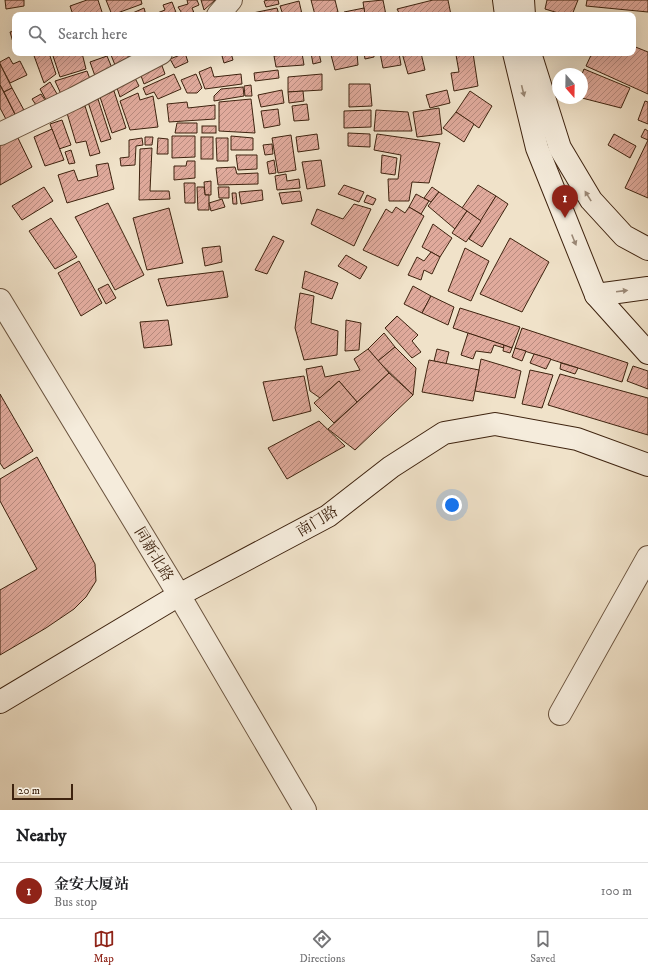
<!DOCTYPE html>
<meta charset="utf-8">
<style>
body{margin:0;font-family:"IM FELL DW Pica","Noto Serif SC",serif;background:#f2f2f2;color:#202124}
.compass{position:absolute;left:552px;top:68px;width:36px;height:36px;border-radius:50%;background:#fff;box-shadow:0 4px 16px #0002;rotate:160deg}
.scale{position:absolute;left:12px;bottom:10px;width:61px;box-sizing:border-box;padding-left:4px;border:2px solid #3e230f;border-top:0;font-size:11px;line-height:14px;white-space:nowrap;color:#3e230f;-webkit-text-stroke:3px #f5ecdc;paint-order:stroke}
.you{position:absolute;left:452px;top:505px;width:14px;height:14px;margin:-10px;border:3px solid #fff;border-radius:50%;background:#1a73e8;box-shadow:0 0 0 6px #1a73e833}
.badge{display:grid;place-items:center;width:26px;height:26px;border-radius:50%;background:#8f2418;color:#fff;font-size:13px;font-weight:700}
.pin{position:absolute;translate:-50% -33px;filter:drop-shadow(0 1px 2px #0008)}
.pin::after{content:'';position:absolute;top:21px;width:14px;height:12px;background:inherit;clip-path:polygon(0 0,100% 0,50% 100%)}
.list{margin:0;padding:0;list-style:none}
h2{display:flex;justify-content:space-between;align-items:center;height:52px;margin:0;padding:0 16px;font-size:17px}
h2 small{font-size:13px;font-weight:400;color:#757577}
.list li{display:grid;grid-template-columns:26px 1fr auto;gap:12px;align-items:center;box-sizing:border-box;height:56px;padding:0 16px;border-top:1px solid #e0e0e0}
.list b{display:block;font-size:15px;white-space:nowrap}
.list p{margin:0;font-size:13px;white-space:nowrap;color:#757577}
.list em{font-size:13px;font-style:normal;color:#757577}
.icon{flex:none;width:22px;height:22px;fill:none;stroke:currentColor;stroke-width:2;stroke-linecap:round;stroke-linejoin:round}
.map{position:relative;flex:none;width:648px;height:810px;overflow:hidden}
.search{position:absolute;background:#fff;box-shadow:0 4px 16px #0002;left:12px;right:12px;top:12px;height:44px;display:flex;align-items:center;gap:10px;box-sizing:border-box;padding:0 14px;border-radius:8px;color:#757577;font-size:15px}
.sheet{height:108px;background:#fff}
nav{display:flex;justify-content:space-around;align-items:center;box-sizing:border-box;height:56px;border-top:1px solid #e0e0e0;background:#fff;font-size:11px;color:#757577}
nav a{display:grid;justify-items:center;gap:2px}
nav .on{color:#8f2418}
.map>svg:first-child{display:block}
</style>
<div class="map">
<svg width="648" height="810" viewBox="0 0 648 810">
<defs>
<pattern id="building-hatch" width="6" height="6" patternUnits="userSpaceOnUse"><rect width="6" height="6" fill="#e0aa9c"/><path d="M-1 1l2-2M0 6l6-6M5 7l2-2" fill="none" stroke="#b78a7e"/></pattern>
</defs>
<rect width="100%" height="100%" fill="#f0e2c9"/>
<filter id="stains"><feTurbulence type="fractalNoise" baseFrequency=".005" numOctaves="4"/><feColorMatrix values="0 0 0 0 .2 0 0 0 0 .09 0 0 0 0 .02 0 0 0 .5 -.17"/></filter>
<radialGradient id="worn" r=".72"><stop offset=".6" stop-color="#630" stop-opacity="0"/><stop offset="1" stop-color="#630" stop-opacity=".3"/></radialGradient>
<g fill="url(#building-hatch)" stroke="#3e230f">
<path d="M5 0H24V6L6 9Z"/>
<path d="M87 0H98L103 15H73L70 6Z"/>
<path d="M106 0H141L142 4 112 15Z"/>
<path d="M187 0H197L199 5 192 8 195 15H183L178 7 188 4Z"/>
<path d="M201 0H215L204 10Z"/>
<path d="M268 0H278L279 4 266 7 264 1Z"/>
<path d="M311 0H335L338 12 328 15H315Z"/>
<path d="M383 0 386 15H365L363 2Z"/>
<path d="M433 0H448L451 15H400L397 9Z"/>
<path d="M547 0H578L572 15H565L545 9Z"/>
<path d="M587 0H648V12L586 6Z"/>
<path d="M299 1 302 14 283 15 280 6Z"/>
<path d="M172 2 177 15H152L165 10 163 5Z"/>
<path d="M144 8 146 15H128Z"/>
<path d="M277 8 279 15H248V14Z"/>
<path d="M364 8 365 15H345L344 12Z"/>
<path d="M15 31V49L10 32Z"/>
<path d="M633 46 648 52V94L586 66 592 53H633Z"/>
<path d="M33 53H49L56 74 44 83Z"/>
<path d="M52 53H82L86 69 60 77Z"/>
<path d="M116 53H127L129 59 115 65 111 55Z"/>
<path d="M185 53 188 62 175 68 170 59Z"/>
<path d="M231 53 233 60 224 63 222 56Z"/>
<path d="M302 53 304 65 276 67 274 56Z"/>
<path d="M311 53H319L321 62 313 64Z"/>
<path d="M341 53H357L358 65 335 70 331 55Z"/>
<path d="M364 53H374V57L365 59Z"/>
<path d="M380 53H399L401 65 383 68Z"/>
<path d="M402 53H421L425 70 408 74Z"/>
<path d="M465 53H473L478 86 454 91 451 73 459 72 456 55Z"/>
<path d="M107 56 112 68 95 76 90 62Z"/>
<path d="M9 57 13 64 20 61 27 75 10 83 0 64V62Z"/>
<path d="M161 63 165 74 144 84 140 73Z"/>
<path d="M0 64 12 88 4 92 0 85Z"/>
<path d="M211 67 214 77 241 74 242 84 205 89 199 72Z"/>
<path d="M584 69 630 88 621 108 582 98V74Z"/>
<path d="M278 70 279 78 255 81 254 73Z"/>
<path d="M87 71 90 79 61 94 55 81Z"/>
<path d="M174 74 181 89 158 99 154 92 146 95 143 88Z"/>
<path d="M196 74 202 88 197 93H187L181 80Z"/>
<path d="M322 74V90L288 92V77Z"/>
<path d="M135 78 139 86 120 97 117 88Z"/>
<path d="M50 82 60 99 46 100 40 89Z"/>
<path d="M349 84H370L372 106 349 107Z"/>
<path d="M0 85 17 118 8 123 0 108Z"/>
<path d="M251 85 252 96H245L244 86Z"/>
<path d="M243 87 244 96 214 101V96L221 89Z"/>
<path d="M12 88 25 112 16 116 4 92Z"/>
<path d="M282 90 284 103 261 107 258 95Z"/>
<path d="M447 90 450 103 430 108 426 95Z"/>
<path d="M114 91 126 128 112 133 100 97Z"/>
<path d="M303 91 304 101 289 103 288 92Z"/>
<path d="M470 91 492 106 479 128 456 112Z"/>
<path d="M138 93 140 100 153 96 158 127 130 130 120 101Z"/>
<path d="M41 94 45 100 36 105 32 99Z"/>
<path d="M98 99 111 139 101 142 88 102Z"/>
<path d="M251 99 255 133 219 131V102Z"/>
<path d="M645 101 648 102V124L638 120Z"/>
<path d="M187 102 188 108 215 105V119L169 122 167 104Z"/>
<path d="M307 104 309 120 294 121 292 106Z"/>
<path d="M85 106 100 153 90 156 86 141 76 143 67 113Z"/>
<path d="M439 108 442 134 417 137 413 112Z"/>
<path d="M278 109 280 125 264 128 261 111Z"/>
<path d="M371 110V127L344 128V111Z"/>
<path d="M376 110 408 112 412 131H374Z"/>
<path d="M456 112 474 124 464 142 443 128Z"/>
<path d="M62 120 71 145 59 149 50 124Z"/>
<path d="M177 123H197V133H175Z"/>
<rect x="202" y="126" width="14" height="7"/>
<path d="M52 129 64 160 45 166 34 137Z"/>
<path d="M645 129 648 131V140L641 137Z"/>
<path d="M348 133 370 134V147L348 146Z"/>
<path d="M16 134 32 167 0 185V142Z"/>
<path d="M317 134 319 149 298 152 296 137Z"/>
<path d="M377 134 440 143 429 183 412 182 409 201H389L388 179H398L401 155 374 150Z"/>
<path d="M614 134 636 146 630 158 608 145Z"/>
<path d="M291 135 296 170 278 173 272 138Z"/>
<path d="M172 136H195V157L172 158Z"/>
<path d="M231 136 253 138V150H231Z"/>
<path d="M145 137H153L152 145H145Z"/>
<rect x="201" y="137" width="12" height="22"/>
<path d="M142 138 143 145 136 146 135 165 121 166 120 158 129 157V140Z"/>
<path d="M158 138 168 139V154H157Z"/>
<path d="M216 138H228V161H217Z"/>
<path d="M648 140V198L625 188Z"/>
<path d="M272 144 273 154 265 155 263 145Z"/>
<path d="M152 148 150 191H169L170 199 139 200 140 149Z"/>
<path d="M71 150 75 163 69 164 65 152Z"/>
<path d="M236 155H257V169L238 170Z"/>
<path d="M382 155 397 158 395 175 381 173Z"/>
<path d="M274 160 276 173 269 174 267 162Z"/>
<path d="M321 160 325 186 307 189 302 162Z"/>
<path d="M187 161H195V178L174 180V166H186Z"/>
<path d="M108 163 114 189 67 203 58 175 74 170 78 181 98 176 96 165Z"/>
<path d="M235 167 237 174 258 173V184L218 185 216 168Z"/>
<path d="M286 174 287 181 299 179 300 188 277 190 275 176Z"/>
<path d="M211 181V195H205L204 182Z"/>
<path d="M184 183H195V203H185Z"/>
<path d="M344 185 364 192 359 202 338 194Z"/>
<path d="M478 185 496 196 481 221 462 208Z"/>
<path d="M44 187 53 201 22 220 12 206Z"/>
<path d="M197 187H204L205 195H209V210H198Z"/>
<path d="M218 187H229V198H219Z"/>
<path d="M432 187 439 192 431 202 424 198Z"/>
<path d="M262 190 263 200 241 204 239 192Z"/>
<path d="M300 191 302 201 282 204 279 193Z"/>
<path d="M439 192 467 211 455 229 428 206Z"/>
<path d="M232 193H236L237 204H233Z"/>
<path d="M416 194 429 201 421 214 409 207Z"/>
<path d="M367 195 376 199 373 205 364 202Z"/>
<path d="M496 196 508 204 482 247 469 239Z"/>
<path d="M222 199 225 207 211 211 209 203Z"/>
<path d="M108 203 144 275 115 290 75 217Z"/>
<path d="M354 204 371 209 354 246 311 224 317 209 343 219Z"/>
<path d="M396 207 405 213 409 207 424 216 398 266 363 250 386 209 392 213Z"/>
<path d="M169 208 183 263 147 270 133 218Z"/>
<path d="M467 211 481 221 466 242 452 233Z"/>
<path d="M51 218 77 257 55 269 29 231Z"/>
<path d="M433 224 452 238 440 257 422 247Z"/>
<path d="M273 236 284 241 267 274 255 270Z"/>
<path d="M510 238 549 262 522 312 480 294Z"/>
<path d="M220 246 222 262 205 266 202 248Z"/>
<path d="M465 248 489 261 471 301 448 291Z"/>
<path d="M431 252 440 257 432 274 424 270 421 280 408 275 417 257 424 261Z"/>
<path d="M346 255 367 267 360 279 338 266Z"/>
<path d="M79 261 102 303 81 316 58 273Z"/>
<path d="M223 271 228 297 167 306 158 279Z"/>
<path d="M305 271 338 283 332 299 302 288Z"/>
<path d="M108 284 116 298 106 304 98 289Z"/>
<path d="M413 286 431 296 422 313 404 304Z"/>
<path d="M300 293 314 296 311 323 338 331 337 355 304 360 295 328Z"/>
<path d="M431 296 454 307 448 325 422 313Z"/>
<path d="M460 308 520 327 512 348 453 328Z"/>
<path d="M397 316 418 335 412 341 421 352 412 358 385 328Z"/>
<path d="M168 320 172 345 144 348 140 322Z"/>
<path d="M346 320 361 323 359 350 345 351Z"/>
<path d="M522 328 628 363 622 382 515 348Z"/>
<path d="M384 333 395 347 378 361 368 349Z"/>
<path d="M468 333 504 345V348L494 345 491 353 476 351 473 359 461 355Z"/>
<path d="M504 345 512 348 510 353 503 351Z"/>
<path d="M395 347 416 368 413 395 378 361Z"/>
<path d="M515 348 526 351 522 361 512 357Z"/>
<path d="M368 349 389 373 357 402 339 381 320 398 310 391 306 369 322 366 325 377 360 370 354 359Z"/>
<path d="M437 349 449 352 446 364 434 361Z"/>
<path d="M534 354 551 359 546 369 530 363Z"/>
<path d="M481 359 521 371 515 398 475 391Z"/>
<path d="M429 360 479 370 473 401 422 392Z"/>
<path d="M561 363 578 368 575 374 560 369Z"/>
<path d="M633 366 648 371V389L627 381Z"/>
<path d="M530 370 553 375 542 408 522 404Z"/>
<path d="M389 373 413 395 355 450 328 429Z"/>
<path d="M560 374 648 398V435L548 405Z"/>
<path d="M304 376 311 411 273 421 263 382Z"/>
<path d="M339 381 357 402 334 423 314 403Z"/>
<path d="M0 394 33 451 4 469 0 463Z"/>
<path d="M319 421 345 446 287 479 268 448Z"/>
<path d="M37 457 95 564 96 581 86 597 74 609 46 628 0 655V590L37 569 0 501V479Z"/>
</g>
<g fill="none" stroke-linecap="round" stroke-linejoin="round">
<g stroke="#6a533e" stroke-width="24">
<g id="street">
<path d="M218 15 231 0"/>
<path d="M0 134 75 98 161 53"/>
<path d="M0 300 179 595 305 810"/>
<path d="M560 714 648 557"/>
</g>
</g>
<g stroke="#3e230f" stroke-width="24">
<g id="secondary">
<path d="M504 0 506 15"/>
<path d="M523 0 524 15"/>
<path d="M514 53 537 148 596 295 648 353"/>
<path d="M530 53 560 148 591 200 624 236 648 249"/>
<path d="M596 295 648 288"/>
<path d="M0 702 179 595 328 516 391 467 444 433 495 424 577 439 648 465"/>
</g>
</g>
<use href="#street" stroke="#f5ecdc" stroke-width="22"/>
<use href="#secondary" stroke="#f5ecdc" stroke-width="22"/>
</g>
<defs><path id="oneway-solid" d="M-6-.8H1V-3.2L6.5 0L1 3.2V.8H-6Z"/></defs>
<g fill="#9a8876">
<use href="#oneway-solid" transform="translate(523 91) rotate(76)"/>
<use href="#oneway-solid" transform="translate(588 196) rotate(-122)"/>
<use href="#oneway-solid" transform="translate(574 240) rotate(68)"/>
<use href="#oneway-solid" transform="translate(622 291) rotate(-7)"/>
</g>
<g text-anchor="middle" stroke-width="4" stroke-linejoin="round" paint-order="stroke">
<g font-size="15" fill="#3e230f" stroke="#f5ecdc">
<text transform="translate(317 521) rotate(-31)" y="5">南门路</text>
<text transform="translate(154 554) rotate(59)" y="5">同新北路</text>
</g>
</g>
<rect width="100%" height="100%" filter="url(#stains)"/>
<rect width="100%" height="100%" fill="url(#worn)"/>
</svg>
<svg class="compass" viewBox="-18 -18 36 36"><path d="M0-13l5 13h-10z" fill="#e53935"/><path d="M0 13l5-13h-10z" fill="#757577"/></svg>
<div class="scale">20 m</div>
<div class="you"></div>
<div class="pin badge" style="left:565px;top:218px">1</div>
<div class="search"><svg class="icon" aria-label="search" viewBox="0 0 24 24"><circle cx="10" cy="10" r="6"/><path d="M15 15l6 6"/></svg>Search here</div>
</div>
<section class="sheet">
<h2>Nearby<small></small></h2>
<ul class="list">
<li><span class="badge">1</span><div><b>金安大厦站</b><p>Bus stop</p></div><em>100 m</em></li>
</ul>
</section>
<nav>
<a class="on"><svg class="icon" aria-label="map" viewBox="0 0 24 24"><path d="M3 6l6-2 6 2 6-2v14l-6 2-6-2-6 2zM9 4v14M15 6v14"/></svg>Map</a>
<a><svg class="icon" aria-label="directions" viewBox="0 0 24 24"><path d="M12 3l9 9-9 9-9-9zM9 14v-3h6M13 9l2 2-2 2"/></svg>Directions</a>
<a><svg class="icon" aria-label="saved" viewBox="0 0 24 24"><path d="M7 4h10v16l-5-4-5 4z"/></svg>Saved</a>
</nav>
